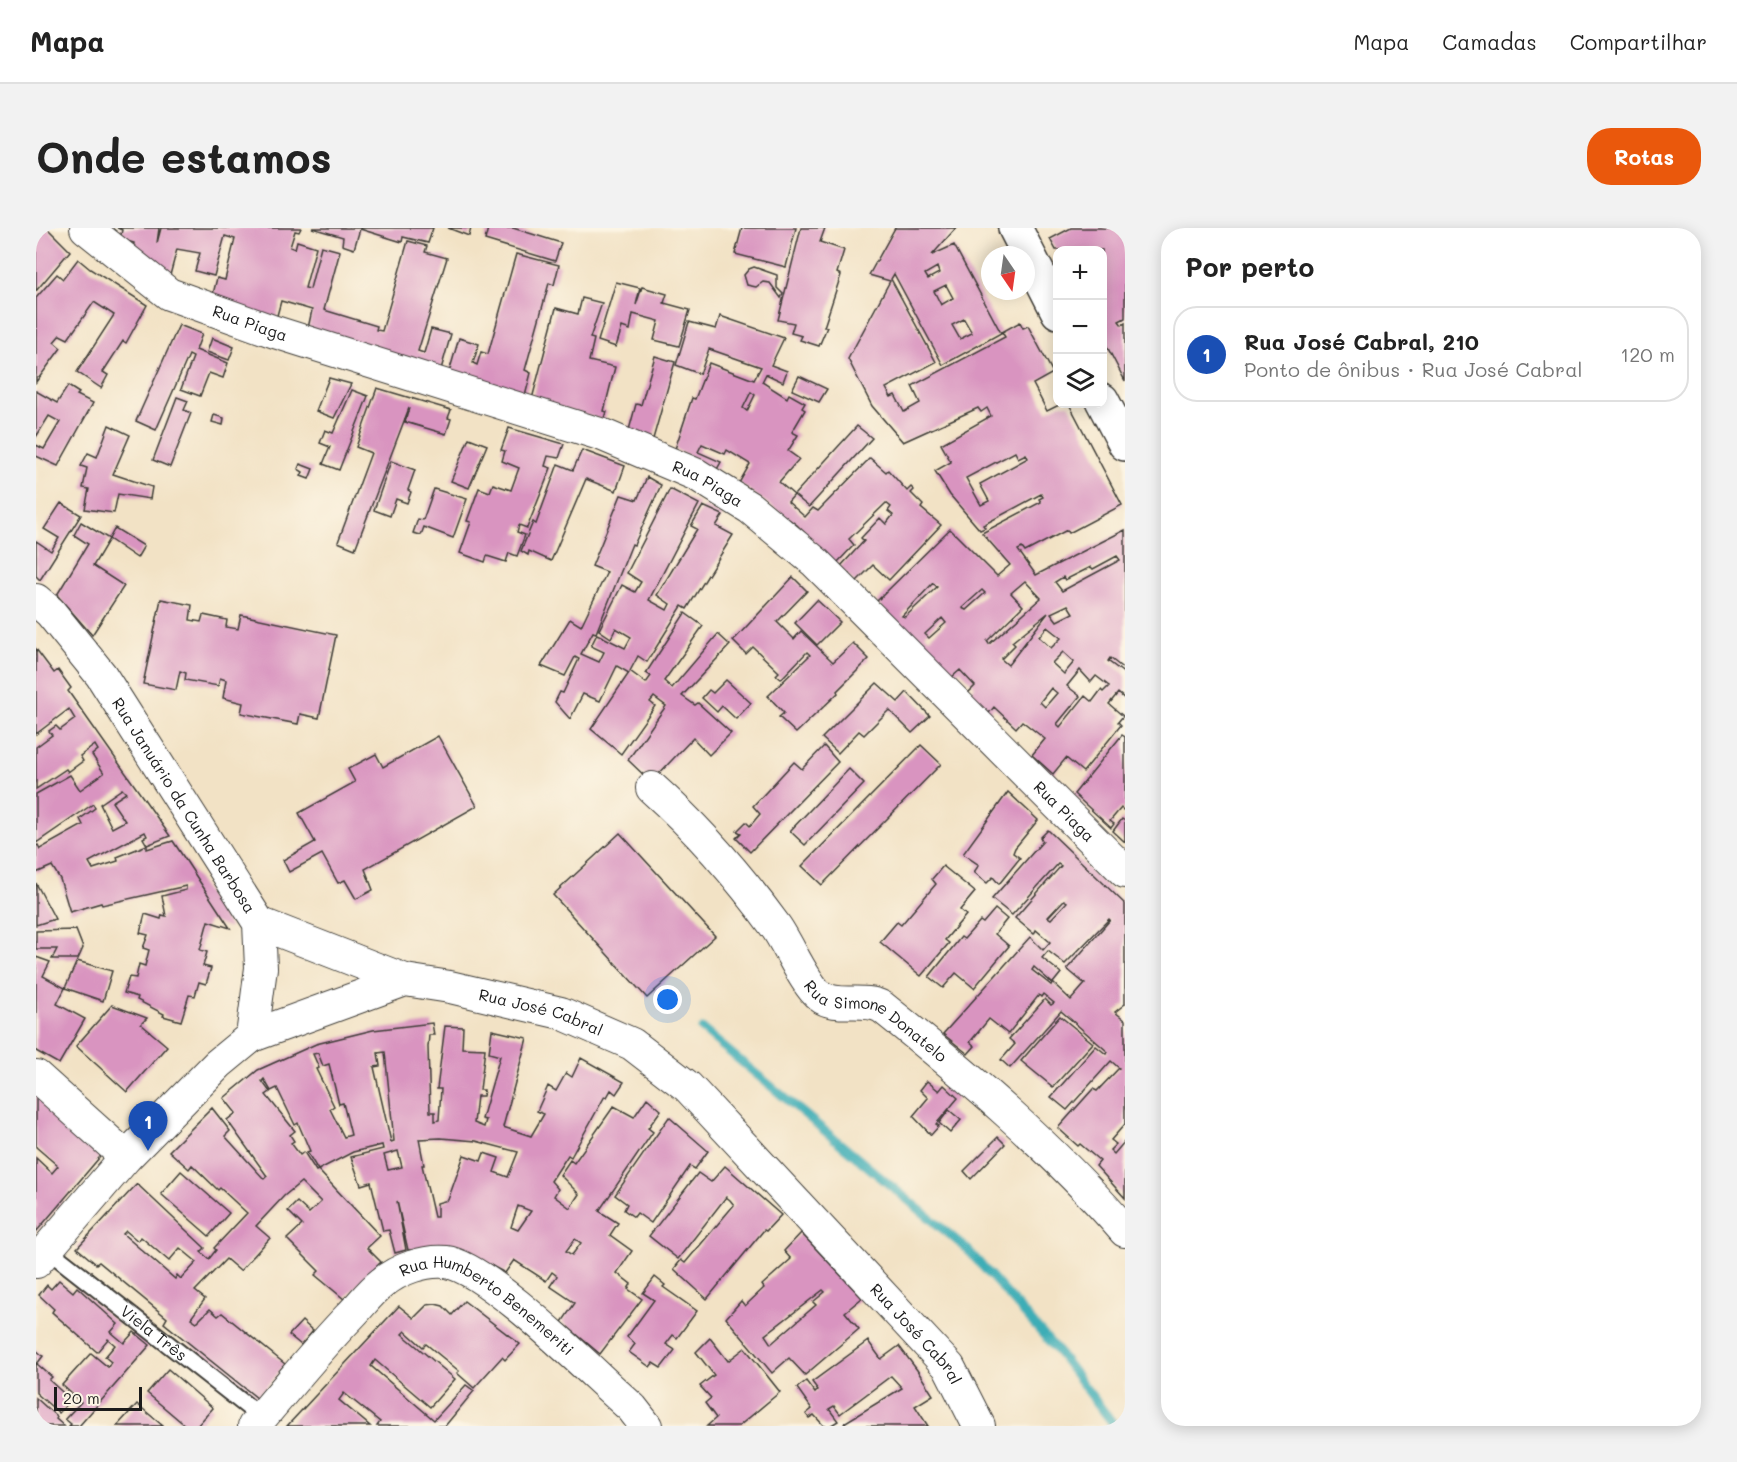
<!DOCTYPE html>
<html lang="pt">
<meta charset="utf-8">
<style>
body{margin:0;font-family:Mali,sans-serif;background:#f2f2f2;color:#222}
.controls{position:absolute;right:18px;top:18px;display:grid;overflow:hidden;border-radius:12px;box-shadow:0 3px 15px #0003}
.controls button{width:54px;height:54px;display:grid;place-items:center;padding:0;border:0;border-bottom:2px solid #e0e0e0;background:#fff;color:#222;font:30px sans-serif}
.compass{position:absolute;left:945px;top:18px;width:54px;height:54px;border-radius:50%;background:#fff;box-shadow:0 3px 15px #0003;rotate:167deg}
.scale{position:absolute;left:18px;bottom:15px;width:88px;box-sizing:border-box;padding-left:6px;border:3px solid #1c1c1c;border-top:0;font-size:16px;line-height:21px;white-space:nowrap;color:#1c1c1c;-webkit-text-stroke:4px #fcf5e5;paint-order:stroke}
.you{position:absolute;left:632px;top:772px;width:21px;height:21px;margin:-15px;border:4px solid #fff;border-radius:50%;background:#1a73e8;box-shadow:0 0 0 9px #1a73e833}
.badge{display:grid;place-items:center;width:39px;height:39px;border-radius:50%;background:#ea580c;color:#fff;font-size:20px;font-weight:700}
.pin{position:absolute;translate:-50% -50px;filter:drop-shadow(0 2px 3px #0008)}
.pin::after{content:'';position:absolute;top:32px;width:21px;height:18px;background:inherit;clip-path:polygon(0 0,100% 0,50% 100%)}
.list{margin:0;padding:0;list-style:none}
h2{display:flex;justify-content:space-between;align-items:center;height:78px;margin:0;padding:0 24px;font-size:26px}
h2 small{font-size:20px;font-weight:400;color:#767676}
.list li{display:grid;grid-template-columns:39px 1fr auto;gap:18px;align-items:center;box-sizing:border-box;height:96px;margin:0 12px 12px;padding:0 12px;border:2px solid #e0e0e0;border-radius:24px}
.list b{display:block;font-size:22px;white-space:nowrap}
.list p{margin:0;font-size:20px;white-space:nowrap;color:#767676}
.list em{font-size:20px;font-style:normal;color:#767676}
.icon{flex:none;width:33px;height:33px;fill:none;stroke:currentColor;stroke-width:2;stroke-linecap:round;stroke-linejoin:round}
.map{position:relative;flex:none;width:1089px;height:1198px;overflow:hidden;border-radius:24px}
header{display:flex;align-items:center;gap:36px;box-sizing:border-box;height:84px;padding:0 30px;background:#fff;border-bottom:2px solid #e0e0e0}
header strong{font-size:28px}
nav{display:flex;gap:33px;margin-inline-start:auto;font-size:21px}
.intro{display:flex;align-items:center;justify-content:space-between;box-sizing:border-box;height:144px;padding:0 36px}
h1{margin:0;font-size:42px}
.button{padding:15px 27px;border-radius:24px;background:#ea580c;color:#fff;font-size:21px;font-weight:700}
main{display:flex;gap:36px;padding:0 36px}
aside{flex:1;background:#fff;border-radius:24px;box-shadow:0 3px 15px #0003}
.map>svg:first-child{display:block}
</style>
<header>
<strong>Mapa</strong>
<nav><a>Mapa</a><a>Camadas</a><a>Compartilhar</a></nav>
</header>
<div class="intro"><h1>Onde estamos</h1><a class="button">Rotas</a></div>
<main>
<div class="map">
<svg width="1089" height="1198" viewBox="0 0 1089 1198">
<rect width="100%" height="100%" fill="#fcf5e5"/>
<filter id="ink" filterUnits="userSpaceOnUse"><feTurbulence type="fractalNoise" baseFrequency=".0167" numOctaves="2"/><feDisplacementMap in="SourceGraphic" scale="12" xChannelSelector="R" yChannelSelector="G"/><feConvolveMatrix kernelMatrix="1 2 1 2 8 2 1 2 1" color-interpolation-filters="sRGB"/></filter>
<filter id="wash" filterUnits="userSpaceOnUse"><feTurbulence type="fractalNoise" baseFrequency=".008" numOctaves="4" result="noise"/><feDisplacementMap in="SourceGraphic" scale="24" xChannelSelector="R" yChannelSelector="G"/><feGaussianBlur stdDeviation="1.35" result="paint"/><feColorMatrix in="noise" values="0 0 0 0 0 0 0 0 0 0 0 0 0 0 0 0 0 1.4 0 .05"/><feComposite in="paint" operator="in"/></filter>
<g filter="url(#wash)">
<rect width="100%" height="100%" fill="#f2e2c5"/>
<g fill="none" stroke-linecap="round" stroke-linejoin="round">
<path stroke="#3cadb6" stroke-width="9" d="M666 801 931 1021 1019 1120 1079 1198"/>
</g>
<g id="blocks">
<g fill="#d994c0" fill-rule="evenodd">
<path d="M2 0H11L34 23 0 63V2Z"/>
<path d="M81 0H123L121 15 125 0H265L263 4 259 3 254 19 259 21 261 13 280 19 269 60 274 61 285 18 304 23 288 82 341 98 340 102 346 103 372 13 391 18 389 24 411 30 382 123 388 125 395 101 415 106 404 145 271 105 276 82 245 73 239 95 176 70 181 50 189 52 199 11 189 8 178 48 159 43 164 25 141 21 133 51 96 27 98 15 84 11 86 2Z"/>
<path d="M276 0H397L392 15 367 9 366 14 324 1 318 21 306 17 307 9Z"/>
<path d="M412 0H435L433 8Z"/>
<path d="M452 0H477L525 15 519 33 449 12Z"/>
<path d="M706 0H760L750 39 699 26Z"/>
<path d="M765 0H789L784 14 808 22 801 45 805 47 788 99H791L783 118 764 112 766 108 755 105 758 95 742 92Z"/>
<path d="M859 0H920L896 27 918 17 965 105 907 137 858 46 855 51 900 134 850 160 855 169 859 167 868 184 884 175 876 158 969 109 966 104 984 94 987 100 992 98 1017 145 997 156 1011 183 1025 176H1033L1086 277 1033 305 1031 302 989 324 986 320 982 322 1000 347 1089 302V442L1074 430 1072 433 1089 446V471L1082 465 1073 476 1087 488 1082 494 1085 497 1047 544 1030 530 1017 546 996 527 1009 511 986 493 980 500 958 479 953 485 932 465 939 458 924 442 916 449 840 374 914 301 961 348 974 337 946 305 1005 274 1003 271 1007 269 1005 266 947 297 949 300 944 302 914 267 899 243 915 234 905 216 955 188 951 180 945 184 942 180 867 214 836 178 812 131 854 53 833 47ZM901 39 903 45 892 51 889 46ZM910 57 917 70 905 77 898 63ZM928 91 936 105 924 111 916 97ZM979 224 982 230 990 226 992 230 944 256 953 273 945 277 930 250ZM1081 328 1084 332 1026 363 1019 354 1027 349 1029 352 1055 339 1057 341ZM989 353 1005 370 953 416 951 413 987 378 975 365ZM897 355 901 359 869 389 866 388ZM946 362 949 365 930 382 926 380ZM1032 377 1037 385 1021 393 1015 385ZM1012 385 972 437 965 431 979 417 976 414ZM906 390 910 395 893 410 889 406ZM1011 399 1025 410 1015 420 1003 409ZM1027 424 1038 434 1028 446 1016 435ZM1044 442 1055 454 1060 448 1073 458 1067 464 1065 462 1056 474 1049 468 1024 499 1021 496 1044 468 1031 458ZM1015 460 1021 465 1009 479 1004 474Z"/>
<path d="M1035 0H1089V90L1083 93 1086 97 1089 95V153L1066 109V22H1020L1014 11Z"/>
<path d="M480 26 523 37 518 57 513 55 489 142 495 145 489 168 412 148 423 110 443 116 437 135 441 137 445 124 452 126Z"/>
<path d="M42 31 54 41 111 77 90 115 87 113 67 144 72 147 65 160 41 144 78 87 58 74 32 111 24 107 18 114 25 120 0 154V70L21 46 27 51Z"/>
<path d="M718 39 741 47V60L747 66 745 70 734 55 727 54 720 59 711 57 708 47 713 41Z"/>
<path d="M580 54 604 60 600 77 606 59 631 66 628 75 654 82 643 118 618 112 623 93 597 86 594 102 586 99 580 119 562 113Z"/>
<path d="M546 70 566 75 554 110 558 111 553 133 579 139 568 183 571 184 568 193 496 171 520 80 542 86Z"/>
<path d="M684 88 748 110 735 137 751 143 747 154 730 146 726 154 751 170 753 166 769 175 766 180 769 182 756 204 762 207 752 223 763 231 743 254 758 267 821 198 836 210 773 279 758 267 752 274 769 289 777 280 782 283 834 230 850 244 852 242 871 263 875 259 878 262 875 265 887 277 885 280 905 297 853 352 837 337 819 355 804 339 828 313 825 310 844 290 850 296 857 287 852 283 855 279 850 275 813 311 818 317 800 336 761 297 703 255 714 236 691 222 689 226 666 216 662 224 685 234 680 243 639 221 656 170 659 171 673 135 718 152 725 139 673 121 664 146 640 137 653 94 680 101ZM715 164 719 167 711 183 707 180Z"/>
<path d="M143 97 166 106 160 122 192 135 187 150 173 145 164 168 145 161 157 129 153 127 120 202 100 193Z"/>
<path d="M176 110 198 119 193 132 171 124Z"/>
<path d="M619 128 639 134 617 211 593 202 600 176 605 177Z"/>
<path d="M763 148 791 161 783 174 756 162Z"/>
<path d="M293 150 315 156 298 190 280 183Z"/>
<path d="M32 158 43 165 41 167 57 175 22 238 0 228V217L8 221 24 194 13 188 0 209V163L21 175Z"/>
<path d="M341 160 415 182 412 190 415 191 410 206 369 194 373 180 319 321 302 314 335 225 320 219Z"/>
<path d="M316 162 332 168 303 242 287 236 294 219 284 215 289 202 297 205Z"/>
<path d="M141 169 152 173 148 182 155 185 134 239 117 232Z"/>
<path d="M178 187 188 190 187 197 176 194Z"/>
<path d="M73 197 94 207 77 246 116 259 114 271 82 266 78 285 49 281 53 261 47 260 51 240 45 238 52 225 61 229Z"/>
<path d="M473 200 528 216 523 230 512 228 509 238 515 240 491 300 483 297 481 304 489 307 481 328 473 325 470 334 451 328 449 334 424 325 435 294 431 293 443 260 454 264 457 256 475 262 483 240 466 233 469 223 465 222Z"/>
<path d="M433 210 451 217 433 260 415 253Z"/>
<path d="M546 222 589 238 580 263 550 251 515 333 493 323 492 327 485 323 497 294 500 296 522 236 537 242Z"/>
<path d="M355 233 379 242 372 262 375 264 371 275 360 271 354 288 338 282Z"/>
<path d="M264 236 277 241 273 251 265 248 267 244 262 241Z"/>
<path d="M611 249 625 257 598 317 596 316 560 405 557 404 545 426 563 434 568 424 555 418 561 406 589 420 595 409 580 400 575 410 563 402 586 357 599 364 605 354 591 345 634 261 663 276 613 372 631 382 634 376 621 367 661 301 655 298 667 278 687 287 680 298 697 307 651 381 646 378 611 434 602 428 594 443 610 455 615 448 610 445 649 385 667 398 628 453 636 460 682 406 694 417 646 468 659 477 662 475 695 505 673 527 657 510 615 554 592 532 630 478 618 469 614 474 619 478 585 526 555 501 593 445 581 438 564 473 547 466 534 491 519 474 524 464 527 465 543 431 539 429 529 448 505 438 534 391 545 398 571 344 556 338 585 267 601 272Z"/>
<path d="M398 261 431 271 417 310 388 299 385 307 377 305 382 291 387 292Z"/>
<path d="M25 275 45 287 4 352 0 348V313L15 323 23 310 8 301Z"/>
<path d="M45 294 73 311 79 300 108 318 101 330 73 311 57 338 88 358 56 407 21 367 52 316 38 307Z"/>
<path d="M757 349 771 363 741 394 758 411 765 403 797 434 817 415 833 431 801 463 802 465 760 505 743 489 748 485 732 468 774 427 771 424 745 451 740 447 743 444 717 419 710 426 697 413Z"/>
<path d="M125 371 156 377 154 392 165 394 167 387 191 392 190 399 202 401 205 387 300 407 283 490 264 486 262 496 205 485 207 475 187 470 190 452 184 450 182 458 149 452 150 445 144 443 140 462 107 456Z"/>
<path d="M781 372 804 394 781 417 759 395Z"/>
<path d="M0 421 18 445 22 442 35 460 32 463 134 608 111 617V621L137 613 194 700 172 693 164 722 171 724 167 738 175 740 170 756 163 754 159 768 153 767 145 793 127 788 128 786 101 772 102 769 88 765 93 749 100 750 103 736 109 738 113 722 107 720 112 707 104 705 109 686 125 691 126 687 130 688 126 668 150 662V658L66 677 65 675 34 684 24 651 16 638 0 645V618L2 617 4 621 47 597 44 591 59 580 57 576 0 615V566L34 547 44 562 68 545 56 527 62 522 59 517 44 528 47 533 32 544 30 541 0 561V519L16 507 13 503 20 498 24 502 39 491 33 481 0 506ZM86 561 90 565 76 574 89 593 76 600 64 576ZM109 604 111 608 107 610 111 617 81 629 82 633 57 641 53 634Z"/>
<path d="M690 452 715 475 700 491 686 478 681 484 666 470 673 462 677 465Z"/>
<path d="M841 455 862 474 871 464 894 488 876 505 853 482 828 507 823 503 802 525 786 510Z"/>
<path d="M1086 507 1089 509V580L1087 582 1085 580 1074 593 1078 596 1075 600 1038 566Z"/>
<path d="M402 508 441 578 329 641 337 662 320 671 309 652 302 655 286 626 253 644 247 632 279 614 263 585 319 554 312 541 340 526 347 539Z"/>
<path d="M885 517 905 536 786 657 766 638Z"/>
<path d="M788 518 802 534 714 624 700 610 705 605 701 603 710 594 714 598 724 586 717 578 758 534 766 541Z"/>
<path d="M813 541 828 556 769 617 754 603Z"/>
<path d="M972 564 1002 592 979 620 977 625 984 630 963 656 957 649 951 655 938 644 943 637 927 626Z"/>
<path d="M1086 591 1089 593V614L1077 603Z"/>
<path d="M1012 602 1089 676V776L1079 784 1089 792V896L1075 912 1080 916 1074 922 1078 926 1089 913V970L1060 938 1064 933 1044 916 1042 918 1022 900 1057 861 1061 863 1083 840 1075 833 1031 882 1015 869 1060 818 1070 826 1072 824 1025 783 974 840 965 832 979 816 973 811 1009 771 1015 777 1018 775 1007 766 1005 769 1003 767 972 806 953 791 934 814 939 818 932 826 907 806 994 709 1007 722 1014 714 1000 702 998 706 979 690 1025 638 1022 636 976 687 956 671 1007 613 1004 610ZM1028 672 1031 674 1015 691 1012 689ZM1073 691 1074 692 1031 741 1049 756 1035 772 1017 755 1025 745 1006 730 1012 723 1029 736ZM998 739 1016 755 1015 757 996 742Z"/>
<path d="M584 605 679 708 611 770 517 667Z"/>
<path d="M907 638 939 664 924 682 930 687 909 712 913 715 885 748 844 714 861 694 865 697 900 656 896 651Z"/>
<path d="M0 655 19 691 0 697Z"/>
<path d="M959 681 971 691 959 706 973 718 938 760 920 745 907 760 893 749 925 709 928 711 944 693 947 695Z"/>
<path d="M40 702 47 720 42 731H16L21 721H0V703Z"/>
<path d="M0 729 14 734 7 748 29 760 21 776 49 791 23 836 0 823Z"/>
<path d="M41 733 76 743 67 773 29 760Z"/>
<path d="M76 777 111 790 105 796 131 818 91 864 40 818Z"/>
<path d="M1024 788 1057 815 1017 859 985 833Z"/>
<path d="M396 795 398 807H393L392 819 394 884H399V893L403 892 405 861H401L409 798 427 799 426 820 449 821 444 862H448L447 868H441L438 895 448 899 450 892 446 891 464 828 453 825 456 802 491 810 467 899 495 908 508 886 501 883 512 858 520 863 530 845 536 849 545 830 588 854 580 866 575 862 571 869 569 868 535 929 532 927 515 953 522 961 518 968 534 980 543 966 524 947 534 932 538 935 578 878 598 889 611 870 625 882 612 900 617 904 563 983 582 995 574 1007 596 1023 581 1045 595 1056 592 1061 606 1071 564 1126 526 1094 539 1075 514 1058 521 1048 516 1044 510 1053 478 1032 469 1045 430 1024 415 1020 372 1022 361 973 370 1022 359 1025 353 1002 347 1003 335 954 325 957 315 929 347 921 346 917 317 924 282 942 271 924 274 923 262 895 259 897 241 860 235 863 228 851 226 853 234 864 230 867 259 903 254 907 258 913 255 915 264 927 268 924 280 943 282 942 344 1008 331 1020 345 1034 308 1071 279 1047 283 1043 251 1011 266 997 252 983 261 974 273 985 285 974 265 954 248 968 220 998 234 1010 204 1043 190 1031 159 1063 169 1071 155 1090 161 1094 174 1081 182 1088 186 1085 249 1136 221 1170 128 1095 131 1090 63 1034 60 1036 41 1020 101 956 169 1020 165 1024 173 1031 180 1022 178 1020 211 985 184 960 182 962 156 937 153 941 133 923 176 880 194 903 189 908 228 951 231 948 191 892 200 885 188 870 222 842 280 816 337 802ZM349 824 358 913 355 914 338 839 344 838 342 825ZM282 825 287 838 293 836 303 876 307 875 315 907 308 909 294 881 298 878 280 841 283 840 277 826ZM405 910 440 913 482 924 472 949 458 944 463 930 448 925 445 933 428 927 412 972 401 975V989H398L386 937H388L383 911ZM362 923 366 939 352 942 348 927ZM482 978 495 983 482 1002 475 999ZM90 1003 102 1013 105 1009 133 1033 144 1020 161 1034 145 1051 141 1047 139 1051 87 1006ZM539 1011 545 1015 536 1027 530 1023Z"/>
<path d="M891 853 903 863 908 857 922 870 900 896 903 898 895 907 877 888 892 870 884 862Z"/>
<path d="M0 865 69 923 0 1004V930L16 945 22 938 0 919Z"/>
<path d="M913 882 925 892 914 905 903 895Z"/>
<path d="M633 889 672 923 659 941 654 938 615 995 601 985 598 989 588 982 591 976 579 967Z"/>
<path d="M962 909 969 916 935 951 928 943Z"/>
<path d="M689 938 745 987 730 1003 728 1002 671 1071 638 1041 645 1032 649 1035 698 977 694 972 690 969 642 1031 613 1008 662 945 675 954Z"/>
<path d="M145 943 193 985 173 1008 125 966Z"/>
<path d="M765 1005 826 1070 809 1084 823 1101 769 1147 753 1130 736 1145 690 1090 705 1073 709 1078 728 1060 726 1057 755 1031 748 1023ZM787 1062 789 1064 777 1074 780 1077 735 1116 729 1107Z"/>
<path d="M619 1049 629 1057 627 1059 661 1083 641 1110 637 1107 630 1116 639 1122 625 1140 617 1135 614 1139 593 1124 599 1116 591 1109 618 1072 607 1065Z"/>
<path d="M23 1052 37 1064 41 1059 82 1096 75 1104 88 1115 98 1104 114 1117 43 1198H33L35 1196 29 1191 45 1174 26 1157 55 1125 72 1139 75 1134 69 1129 79 1117 72 1111 61 1124 16 1084 18 1081 3 1067 11 1057 15 1061Z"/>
<path d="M428 1073 484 1116 469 1132 466 1129 438 1160 421 1145 423 1143 390 1116 387 1119 369 1103 366 1106 419 1151 394 1179 339 1132 335 1138 398 1192 430 1157 438 1163 409 1198H341L344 1194 308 1165 303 1172 334 1198H251L363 1078 378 1090 391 1077 399 1076 407 1078 416 1087Z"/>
<path d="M266 1093 277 1103 265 1117 253 1107Z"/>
<path d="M674 1110 692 1133 709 1120 744 1164 703 1198H671L680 1190 669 1175 675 1170 664 1158 678 1147 660 1124Z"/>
<path d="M832 1113 845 1131 863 1118 881 1142 897 1167 879 1178 892 1198H810L808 1195 866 1160 855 1148 804 1186 798 1178 793 1181 802 1193 794 1198H788L778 1187 773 1190 770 1186 776 1181 761 1160 770 1153 779 1165 782 1162 776 1154Z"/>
<path d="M0 1122 7 1128 1 1136 16 1149 13 1152 35 1172 23 1185 0 1165Z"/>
<path d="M132 1141 177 1180 161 1198H150L111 1165Z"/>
<path d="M0 1170 21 1189 20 1191 28 1198H0Z"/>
<path d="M101 1176 127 1198H81Z"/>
</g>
</g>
</g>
<g filter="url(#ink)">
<use href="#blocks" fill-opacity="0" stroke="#3c3a35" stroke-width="1.5"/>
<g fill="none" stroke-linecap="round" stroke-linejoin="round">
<g stroke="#3c3a35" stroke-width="20">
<g id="service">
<path id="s1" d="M11 1021 225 1189"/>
</g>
</g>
<g stroke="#3c3a35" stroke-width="34">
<g id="minor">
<path id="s2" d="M50 0 133 66 239 104 567 207 661 247 714 280 779 334 1089 644"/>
<path id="s3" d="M0 372 14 384 65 447 223 695 225 740 216 808"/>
<path id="s4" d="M616 560C663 602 703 648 740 699 752 716 770 758 784 768 800 781 827 769 846 779 932 848 1017 920 1089 1003"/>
<path d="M223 695 369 752"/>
<path d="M0 848 90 929"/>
<path id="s5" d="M0 1034 90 929 182 836 216 808 369 752 414 759 525 785 596 816 652 859 913 1139 943 1198"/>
<path id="s6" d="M218 1198C250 1161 280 1123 314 1088 325 1077 334 1064 346 1055 363 1041 388 1032 410 1034 452 1039 559 1148 596 1180L610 1198"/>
</g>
</g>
<g stroke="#3c3a35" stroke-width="36">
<g id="tertiary">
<path d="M979 0 1022 84"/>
<path d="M1066 172 1089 216"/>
</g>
</g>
<use href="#service" stroke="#fff" stroke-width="16"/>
<use href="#minor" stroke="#fff" stroke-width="32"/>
<use href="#tertiary" stroke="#fff" stroke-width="33"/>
</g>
</g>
<g text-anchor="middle" stroke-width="5" stroke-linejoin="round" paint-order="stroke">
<g font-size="16" fill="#1c1c1c" stroke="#fcf5e5">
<text dy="6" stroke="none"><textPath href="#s2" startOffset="192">Rua Piaga</textPath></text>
<text dy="6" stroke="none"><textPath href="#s2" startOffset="678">Rua Piaga</textPath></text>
<text dy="6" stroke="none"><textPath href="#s3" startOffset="254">Rua Januário da Cunha Barbosa</textPath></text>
<text dy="6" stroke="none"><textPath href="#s2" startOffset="1164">Rua Piaga</textPath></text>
<text dy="6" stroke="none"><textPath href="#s5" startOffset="616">Rua José Cabral</textPath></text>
<text dy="6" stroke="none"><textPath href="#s4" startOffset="332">Rua Simone Donatelo</textPath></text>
<text dy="6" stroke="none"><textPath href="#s6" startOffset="315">Rua Humberto Benemeriti</textPath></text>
<text dy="6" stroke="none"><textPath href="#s1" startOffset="136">Viela Três</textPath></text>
<text dy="6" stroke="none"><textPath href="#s5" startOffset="1120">Rua José Cabral</textPath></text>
</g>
</g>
</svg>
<div class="controls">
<button>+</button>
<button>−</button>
<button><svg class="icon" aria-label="layers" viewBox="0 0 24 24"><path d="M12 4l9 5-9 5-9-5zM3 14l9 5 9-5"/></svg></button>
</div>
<svg class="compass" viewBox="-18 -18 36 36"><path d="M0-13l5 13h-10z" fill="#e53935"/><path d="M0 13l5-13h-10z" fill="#767676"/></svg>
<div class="scale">20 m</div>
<div class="you"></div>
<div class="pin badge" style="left:112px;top:923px;background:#1a4fb4">1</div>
</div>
<aside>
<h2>Por perto<small></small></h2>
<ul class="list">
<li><span class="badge" style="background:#1a4fb4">1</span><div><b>Rua José Cabral, 210</b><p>Ponto de ônibus · Rua José Cabral</p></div><em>120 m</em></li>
</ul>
</aside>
</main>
